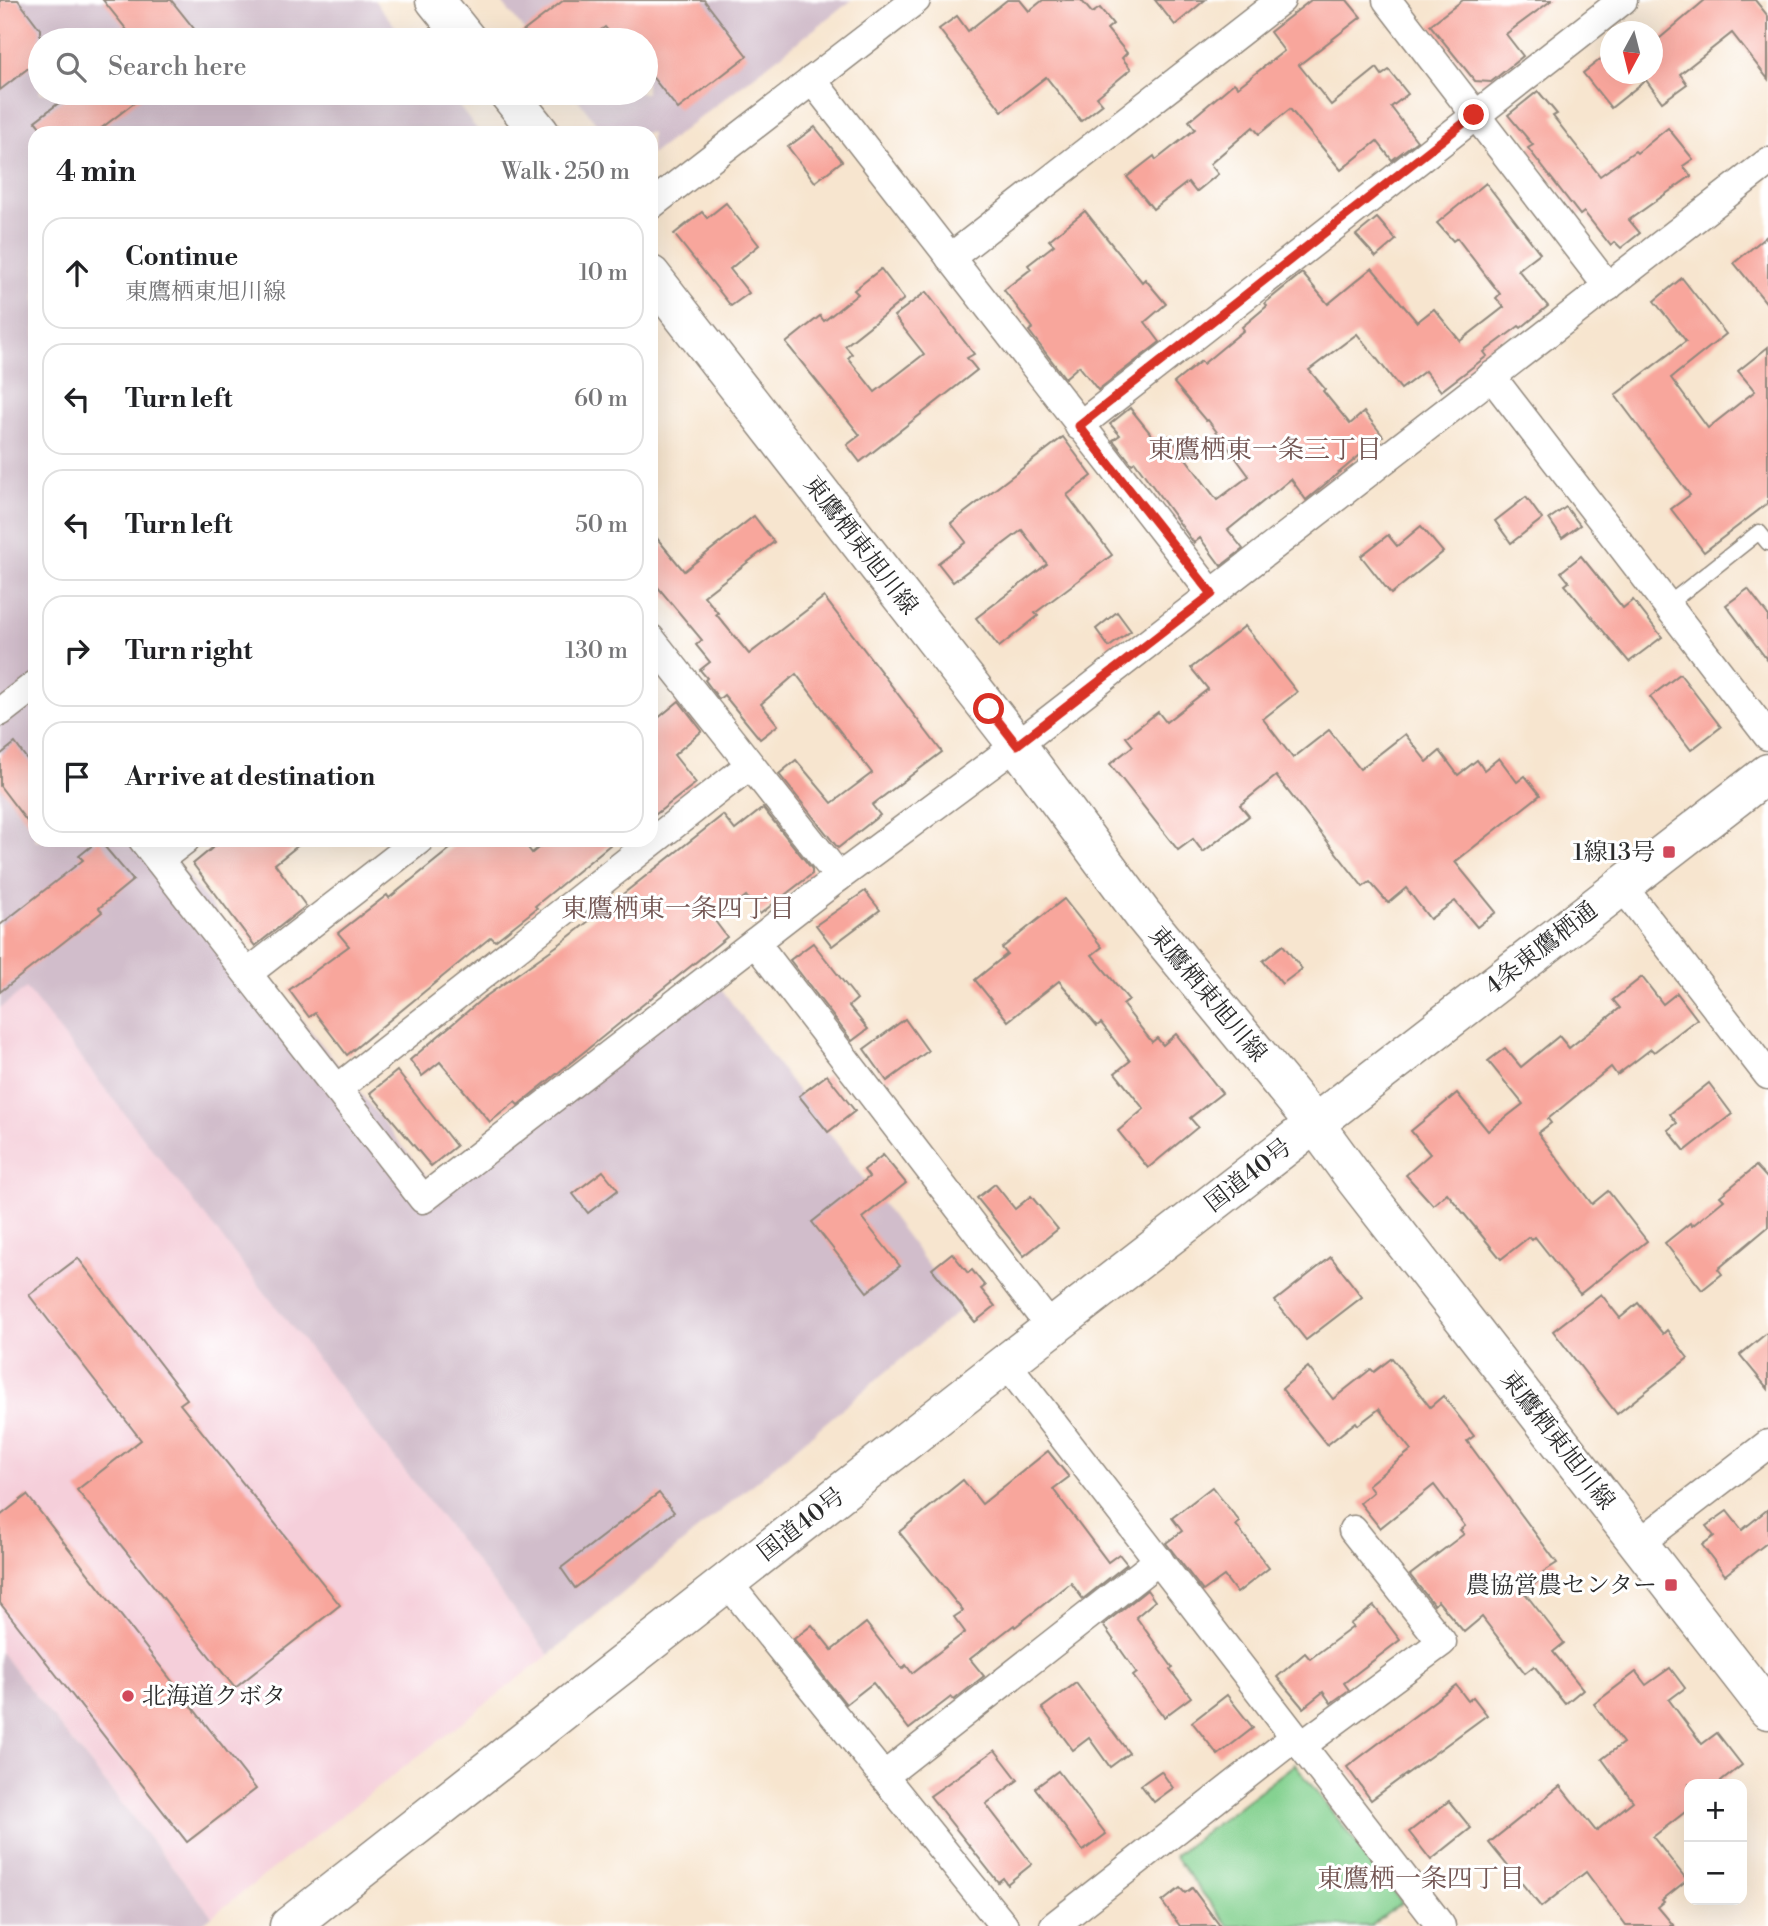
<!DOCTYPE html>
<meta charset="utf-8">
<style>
body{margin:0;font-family:"Libre Bodoni","Noto Serif JP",serif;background:#f2f2f2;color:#202124}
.controls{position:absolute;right:21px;bottom:21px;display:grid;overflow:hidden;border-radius:14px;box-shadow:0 7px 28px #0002}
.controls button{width:63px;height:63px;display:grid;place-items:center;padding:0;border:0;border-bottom:2px solid #e0e0e0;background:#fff;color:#202124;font:35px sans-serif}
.compass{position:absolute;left:1600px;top:21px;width:63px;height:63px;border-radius:50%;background:#fff;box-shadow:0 7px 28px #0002;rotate:187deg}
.stop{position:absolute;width:21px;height:21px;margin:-16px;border:5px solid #d93025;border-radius:50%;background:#fff}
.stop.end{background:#d93025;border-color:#fff;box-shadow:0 2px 7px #0008}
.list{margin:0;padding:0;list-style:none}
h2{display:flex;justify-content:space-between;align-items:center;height:91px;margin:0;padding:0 28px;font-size:30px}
h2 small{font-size:23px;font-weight:400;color:#757577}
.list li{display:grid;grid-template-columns:46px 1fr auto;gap:21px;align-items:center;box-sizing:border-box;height:112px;margin:0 14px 14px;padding:0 14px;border:2px solid #e0e0e0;border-radius:21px}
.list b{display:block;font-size:26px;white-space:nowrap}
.list p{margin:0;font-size:23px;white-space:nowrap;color:#757577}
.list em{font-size:23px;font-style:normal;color:#757577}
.icon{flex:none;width:38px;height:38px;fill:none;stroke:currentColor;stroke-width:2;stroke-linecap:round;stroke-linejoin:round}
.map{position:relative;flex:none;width:1768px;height:1926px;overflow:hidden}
.search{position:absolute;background:#fff;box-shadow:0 7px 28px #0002;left:28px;top:28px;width:630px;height:77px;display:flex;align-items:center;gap:18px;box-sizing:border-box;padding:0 24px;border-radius:38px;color:#757577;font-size:26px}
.panel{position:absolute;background:#fff;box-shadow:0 7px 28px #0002;left:28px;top:126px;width:630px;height:721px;border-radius:21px}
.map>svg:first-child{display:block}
</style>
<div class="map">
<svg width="1768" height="1926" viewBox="0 0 1768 1926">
<rect width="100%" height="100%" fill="#fff"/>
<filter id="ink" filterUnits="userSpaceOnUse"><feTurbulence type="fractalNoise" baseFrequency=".0143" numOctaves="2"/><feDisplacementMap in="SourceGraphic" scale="14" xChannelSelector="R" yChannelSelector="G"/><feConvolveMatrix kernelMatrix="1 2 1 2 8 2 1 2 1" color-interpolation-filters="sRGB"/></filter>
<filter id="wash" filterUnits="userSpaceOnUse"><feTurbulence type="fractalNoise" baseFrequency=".00686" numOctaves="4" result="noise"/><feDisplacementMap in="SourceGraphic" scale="28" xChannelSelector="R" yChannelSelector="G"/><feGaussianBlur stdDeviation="1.57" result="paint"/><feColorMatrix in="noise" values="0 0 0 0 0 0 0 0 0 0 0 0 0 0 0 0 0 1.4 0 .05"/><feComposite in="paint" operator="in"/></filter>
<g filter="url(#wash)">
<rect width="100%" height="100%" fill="#f7e5cf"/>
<path fill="#f5cfda" d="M26 987 549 1655 212 1916 0 1652V1008Z"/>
<g fill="#d1bdcb">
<path d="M0 0H374L406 40H40V93H448L480 133H35V840H159L428 1178 719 986 961 1309 549 1655 26 988 0 1008Z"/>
<path d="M500 0H852L651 155V133H604L573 93H646V40H532Z"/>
<path d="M0 1652 212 1916 200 1926H0Z"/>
</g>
<path fill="#85d291" stroke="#587e5e" stroke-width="2" d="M1295 1764 1402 1902 1371 1926H1228L1174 1856Z"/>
<g id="blocks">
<g fill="#f8a69c">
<path d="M0 0H18L40 29V59L0 90Z"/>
<path d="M103 0H171L203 40H135Z"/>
<path d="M564 0H704L747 56 678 109 646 69V40H616L605 27 587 40H512Z"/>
<path d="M1007 0H1020L1029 11 1043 0H1081L1092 13 1100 8 1113 24 1107 29 1127 53 1122 58 1131 69 1097 97 1103 104 1081 121 1046 77 1002 111 939 29 957 16 968 31Z"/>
<path d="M1155 0H1205L1175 25Z"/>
<path d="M1311 0H1347L1361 17 1299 65 1331 105 1377 68 1382 75 1389 70 1408 94 1391 107 1417 141 1392 160 1377 141 1341 170 1290 109 1259 134 1253 127 1210 164 1218 174 1196 192 1188 182 1153 209 1127 177 1154 156 1156 160 1195 129 1189 121 1234 83 1238 87 1284 51 1270 32Z"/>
<path d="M1463 0H1552L1506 34 1523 56 1491 82 1475 81 1430 25Z"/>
<path d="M1705 0H1755L1768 16V79L1732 33 1680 74 1687 84 1662 102 1646 80 1611 108 1583 73 1611 51V74H1653V44Z"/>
<path d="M1538 91 1557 114 1553 116 1600 176 1635 151 1637 153 1668 128 1693 159 1683 166 1691 176 1629 220 1640 233 1621 248 1615 242 1611 246 1584 212 1580 215 1528 148 1533 145 1508 115Z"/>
<path d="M72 93H147L95 133H45L35 121Z"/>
<path d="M815 127 842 161 815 182 788 147Z"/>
<path d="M1486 183 1540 253 1518 270 1548 306 1521 328 1519 326 1484 352 1487 356 1441 391 1425 371 1401 389 1357 334 1309 370 1325 389 1323 391 1350 424 1364 412 1383 436 1306 500 1291 479 1228 530 1243 549 1221 566 1200 538 1194 543 1135 462 1132 464 1113 440 1120 435 1110 424 1130 408 1159 444 1169 436 1217 500 1249 476 1208 420 1206 421 1174 383 1201 361 1203 364 1244 330 1242 327 1267 306 1265 303 1302 273 1328 304 1372 268 1417 322 1434 309 1460 341 1504 307 1496 298 1500 294 1457 238 1453 241 1437 223Z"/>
<path d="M726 203 759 245 730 269 749 293 731 306 674 234 702 212 707 218Z"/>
<path d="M1085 211 1142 282 1145 279 1166 304 1145 322 1160 342 1098 390 1079 366 1065 378 1029 331 1033 328 1004 290 1031 269 1028 265 1054 245 1049 240Z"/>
<path d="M1377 218 1396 240 1376 257 1356 235Z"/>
<path d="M1768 235V305L1734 263Z"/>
<path d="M881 269 904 299 845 346 852 354 848 358 875 392 924 354 894 316 926 292 974 354 967 358 977 370 860 462 847 445 860 435 786 343 820 316 824 321 858 294 854 290Z"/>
<path d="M1682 278 1726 334 1671 378 1708 428 1755 391 1738 371 1768 347V503L1704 552 1671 509 1690 495 1615 395 1686 341 1654 301Z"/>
<path d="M1063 437 1092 476 1067 495 1112 555 1035 613 1038 616 999 647 976 618 1047 564 1022 530 953 582 938 563 966 542 951 523Z"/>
<path d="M1526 497 1542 519 1511 543 1495 521Z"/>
<path d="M1566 507 1580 525 1562 538 1549 519Z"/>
<path d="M754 516 774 542 704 596 718 613 716 614 749 654 824 597 942 752 872 805 880 815 838 848 779 774 796 760 832 803 872 773 796 674 761 704 778 725 760 739 724 695 719 699 705 680 707 678 700 670 710 662 696 645 702 640 651 579V531L684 571Z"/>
<path d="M1421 526 1443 552 1391 594 1361 556 1388 535 1397 546Z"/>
<path d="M1581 556 1623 608 1633 600 1662 637 1629 662 1565 585 1569 582 1561 572Z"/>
<path d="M1748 589 1768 615V661L1726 605Z"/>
<path d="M1117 612 1131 631 1109 647 1096 629Z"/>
<path d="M1245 626 1297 692 1263 719 1293 758 1329 730 1360 769 1405 734 1427 762 1440 751 1458 775 1477 760 1484 770 1499 758 1517 782 1525 776 1540 795 1455 862 1496 912 1477 927 1455 901 1430 919 1406 888 1388 903 1370 882 1363 887 1276 776 1240 805 1249 816 1203 852 1193 839 1178 850 1110 764 1133 746 1126 737 1158 712 1166 722 1208 689 1191 668Z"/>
<path d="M1680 674 1721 727 1691 750 1650 697Z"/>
<path d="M679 701 702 731 674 755 696 783 651 818V724Z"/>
<path d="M15 743 35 770V832L0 786V755Z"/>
<path d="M763 808 812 869V874L760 914 746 896 715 921 727 937 518 1105 515 1102 490 1122 440 1062 422 1076 410 1060 482 999 561 943 723 815 735 830Z"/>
<path d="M99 840 133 880 99 908 102 912 0 992V925L83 860 79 856Z"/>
<path d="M222 840H305L275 864 306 906 255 946 193 864Z"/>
<path d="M461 840H522L532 853 548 840H616L535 906 537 908 495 941 491 937 347 1055 315 1013 309 1017 289 990 349 946 338 933 387 895 389 898Z"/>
<path d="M865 891 880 910 832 946 816 925Z"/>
<path d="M1064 899 1102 947 1092 955 1129 1000 1123 1005 1152 1042 1157 1038 1163 1045 1176 1034 1222 1093 1190 1118 1198 1127 1148 1168 1118 1131 1144 1109 1115 1073 1130 1061 1101 1023 1097 1026 1059 981 1008 1021 975 980 1007 954 1002 948Z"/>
<path d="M813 943 857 999 849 1006 868 1029 852 1041 790 960Z"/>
<path d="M1283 945 1302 969 1282 984 1263 961Z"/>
<path d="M1642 977 1663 1004 1677 993 1697 1019 1654 1052 1651 1049 1617 1075 1611 1067 1548 1119 1551 1123 1538 1133 1592 1204 1608 1191 1647 1241 1580 1294 1535 1237 1532 1240 1529 1237 1501 1259 1447 1193 1433 1205 1406 1175 1430 1154 1411 1131 1457 1093 1488 1131 1523 1104 1488 1061 1505 1048 1521 1067 1559 1036 1569 1048 1620 1008 1613 1000Z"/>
<path d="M905 1019 928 1051 887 1081 864 1049Z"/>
<path d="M397 1071 456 1146 431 1166 370 1093Z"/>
<path d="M827 1075 855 1111 828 1132 799 1096Z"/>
<path d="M1709 1083 1732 1114 1685 1151 1668 1130 1677 1123 1670 1114Z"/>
<path d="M883 1155 906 1183 862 1218 900 1266 867 1292 812 1222 869 1177 864 1170Z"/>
<path d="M1756 1166 1768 1179V1227L1718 1269 1722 1274 1702 1290 1665 1243 1690 1223 1692 1226 1724 1200 1720 1196Z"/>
<path d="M603 1171 618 1190 588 1213 573 1194Z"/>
<path d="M995 1184 1015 1209 1031 1196 1058 1229 1024 1256 977 1198Z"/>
<path d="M952 1253 968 1273 972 1270 985 1286 981 1289 995 1306 975 1322 932 1269Z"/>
<path d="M1331 1257 1362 1297 1306 1340 1275 1301Z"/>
<path d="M78 1258 187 1399 180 1404 340 1605 235 1688 77 1490 141 1440 29 1295Z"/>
<path d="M1601 1294 1620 1318 1638 1303 1663 1334 1667 1330 1688 1358 1617 1414 1553 1331Z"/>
<path d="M1768 1332V1389L1740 1355Z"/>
<path d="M1392 1358 1430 1407 1443 1396 1474 1436 1467 1441 1557 1563 1543 1572 1545 1576 1524 1592 1564 1643 1553 1652 1583 1689 1565 1704 1534 1666 1525 1673 1482 1617 1464 1632 1438 1601 1434 1605 1410 1575 1464 1534 1460 1530 1465 1526 1434 1485 1380 1528 1360 1503 1373 1492 1368 1485 1411 1450 1379 1409 1358 1425 1356 1422 1327 1445 1282 1389 1308 1367 1333 1399 1371 1369 1374 1372Z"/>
<path d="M1048 1451 1069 1477 1053 1489 1108 1562 1119 1554 1127 1564 1083 1599 1071 1583 1015 1627 1014 1625 970 1659 984 1676 954 1700 951 1697 909 1729 873 1683 846 1704 794 1639 812 1625 832 1650 866 1623 902 1669 906 1665 912 1673 965 1632 954 1617 963 1611 899 1532 963 1480 982 1504Z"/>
<path d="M1212 1487 1240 1522 1236 1525 1269 1568 1237 1593 1224 1576 1203 1591 1166 1543 1182 1531 1172 1518Z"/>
<path d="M659 1493 674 1512 575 1588 561 1568Z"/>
<path d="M27 1495 256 1789 187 1842 0 1603V1516Z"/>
<path d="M1768 1509V1542L1725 1575 1702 1545 1714 1536 1706 1526 1727 1511 1742 1530Z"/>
<path d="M1147 1590 1155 1601 1136 1617 1173 1668 1170 1670 1191 1697 1164 1717 1133 1676 1137 1673 1103 1625Z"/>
<path d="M1374 1606 1400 1640 1344 1683 1349 1690 1331 1703 1323 1692 1303 1708 1277 1677 1305 1653 1310 1659 1353 1627 1350 1624Z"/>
<path d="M1670 1668 1685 1688 1669 1700 1702 1744 1717 1733 1742 1765 1718 1784H1689V1809L1653 1837 1687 1880 1662 1900 1664 1902 1658 1907 1674 1926H1626L1586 1872 1541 1907 1489 1843 1560 1786 1596 1831 1633 1801 1602 1759 1623 1743 1594 1704 1636 1672 1646 1685Z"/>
<path d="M1076 1683 1129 1753 1110 1767 1089 1738 1073 1750 1042 1708Z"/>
<path d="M1456 1685 1468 1701 1473 1697 1487 1715 1371 1800 1347 1767Z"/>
<path d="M1227 1695 1253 1728 1218 1755 1192 1722Z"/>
<path d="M995 1750 1018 1780 986 1804 1032 1864 1007 1884 1003 1878 998 1882 930 1796Z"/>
<path d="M1058 1771 1106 1834 1083 1851 1035 1788Z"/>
<path d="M1161 1771 1173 1788 1154 1802 1141 1785Z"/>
<path d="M1449 1801 1471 1828 1431 1860 1409 1832Z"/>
<path d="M1180 1888 1185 1893 1192 1888 1220 1926H1180L1162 1902Z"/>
</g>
</g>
</g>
<g filter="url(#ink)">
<use href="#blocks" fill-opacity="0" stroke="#91887d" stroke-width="2"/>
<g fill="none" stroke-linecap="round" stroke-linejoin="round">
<g stroke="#91887d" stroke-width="17">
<path id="lane" d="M1667 605 1759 532 1768 543"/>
</g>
<g stroke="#91887d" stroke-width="31">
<g id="street">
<path d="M1387 0 1608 287"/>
<path d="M812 80 1212 594"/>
<path d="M651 205 916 0"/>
<path d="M950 258 1281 0"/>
<path d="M1491 376 1768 736"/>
<path d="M1079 426 1623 0"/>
<path d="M651 639 839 877"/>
<path d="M0 712 35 685"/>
<path d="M143 840 423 1199 839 877 1017 745 1768 162"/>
<path d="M159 860 185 840"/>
<path d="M1622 886 1768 1075"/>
<path d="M755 942 1052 1329"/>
<path d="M248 973 419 840"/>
<path d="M337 1089 750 765"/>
<path d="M1006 1363 1441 1926"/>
<path d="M1638 1544 1768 1444"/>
<path d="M727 1582 1004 1926"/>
<path d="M1301 1746 1442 1642 1353 1530"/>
<path d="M884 1776 1159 1560"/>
<path d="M1054 1926 1295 1737"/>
</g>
</g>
<g stroke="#91887d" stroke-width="41">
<g id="primary">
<path d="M435 0 467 40"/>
<path d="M508 93 540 133"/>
<path d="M651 275 1017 745 1143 915 1314 1123 1355 1179 1768 1710"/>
</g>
</g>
<g stroke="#91887d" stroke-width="41">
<path id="highway" d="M289 1926 1006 1363 1768 773"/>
</g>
<use href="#lane" stroke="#fff" stroke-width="14"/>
<use href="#street" stroke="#fff" stroke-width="28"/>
<use href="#primary" stroke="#fff" stroke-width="38"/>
<use href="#highway" stroke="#fff" stroke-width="38"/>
</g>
</g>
<g fill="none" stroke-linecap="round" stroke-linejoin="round" filter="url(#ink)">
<path stroke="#d93025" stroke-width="9" d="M989 709 1017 745 1212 594 1079 426 1474 115"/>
</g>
<g fill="#d1495b" stroke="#fff" stroke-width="2.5">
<rect x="1662" y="845" width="14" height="14" rx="3.5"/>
<rect x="1664" y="1578" width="14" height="14" rx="3.5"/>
<circle cx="128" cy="1696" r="7"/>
</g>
<g text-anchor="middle" stroke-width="6" stroke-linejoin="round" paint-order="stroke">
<g font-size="24" fill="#2b2b2b" stroke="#fff">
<text transform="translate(861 545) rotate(52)" y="8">東鷹栖東旭川線</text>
<text transform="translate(1541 948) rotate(-38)" y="8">4条東鷹栖通</text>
<text transform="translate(1208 994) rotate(50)" y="8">東鷹栖東旭川線</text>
<text transform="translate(1248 1175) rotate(-38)" y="8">国道40号</text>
<text transform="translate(1558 1440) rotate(52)" y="8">東鷹栖東旭川線</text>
<text transform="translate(801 1524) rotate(-38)" y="8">国道40号</text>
</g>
<g font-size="24" fill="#2b2b2b" stroke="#fff" text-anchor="end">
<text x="1655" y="860">1線13号</text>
<text x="1657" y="1593">農協営農センター</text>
<text x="142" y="1704" text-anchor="start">北海道クボタ</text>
</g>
<g font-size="26" fill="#735653" stroke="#fff">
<text x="1265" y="458">東鷹栖東一条三丁目</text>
<text x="678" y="917">東鷹栖東一条四丁目</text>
<text x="1421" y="1887">東鷹栖一条四丁目</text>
</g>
</g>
</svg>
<div class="controls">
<button>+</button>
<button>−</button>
</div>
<svg class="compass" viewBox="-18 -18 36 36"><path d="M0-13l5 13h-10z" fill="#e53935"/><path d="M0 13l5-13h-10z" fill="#757577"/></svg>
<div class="stop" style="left:989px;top:709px"></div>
<div class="stop end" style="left:1474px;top:115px"></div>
<div class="search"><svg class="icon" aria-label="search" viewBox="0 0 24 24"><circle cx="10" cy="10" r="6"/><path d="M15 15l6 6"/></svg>Search here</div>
<section class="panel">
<h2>4 min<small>Walk · 250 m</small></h2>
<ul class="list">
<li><svg class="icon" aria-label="ahead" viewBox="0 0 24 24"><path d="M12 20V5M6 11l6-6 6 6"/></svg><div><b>Continue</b><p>東鷹栖東旭川線</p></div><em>10 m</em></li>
<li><svg class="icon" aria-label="left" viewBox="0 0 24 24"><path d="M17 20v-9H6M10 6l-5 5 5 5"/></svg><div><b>Turn left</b></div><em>60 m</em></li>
<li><svg class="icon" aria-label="left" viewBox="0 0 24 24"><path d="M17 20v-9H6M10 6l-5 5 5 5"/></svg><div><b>Turn left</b></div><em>50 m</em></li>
<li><svg class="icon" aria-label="right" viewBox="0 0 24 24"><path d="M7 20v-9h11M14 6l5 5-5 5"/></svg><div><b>Turn right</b></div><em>130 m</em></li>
<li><svg class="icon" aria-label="arrive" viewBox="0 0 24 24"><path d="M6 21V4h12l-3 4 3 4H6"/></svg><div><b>Arrive at destination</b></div></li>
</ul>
</section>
</div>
